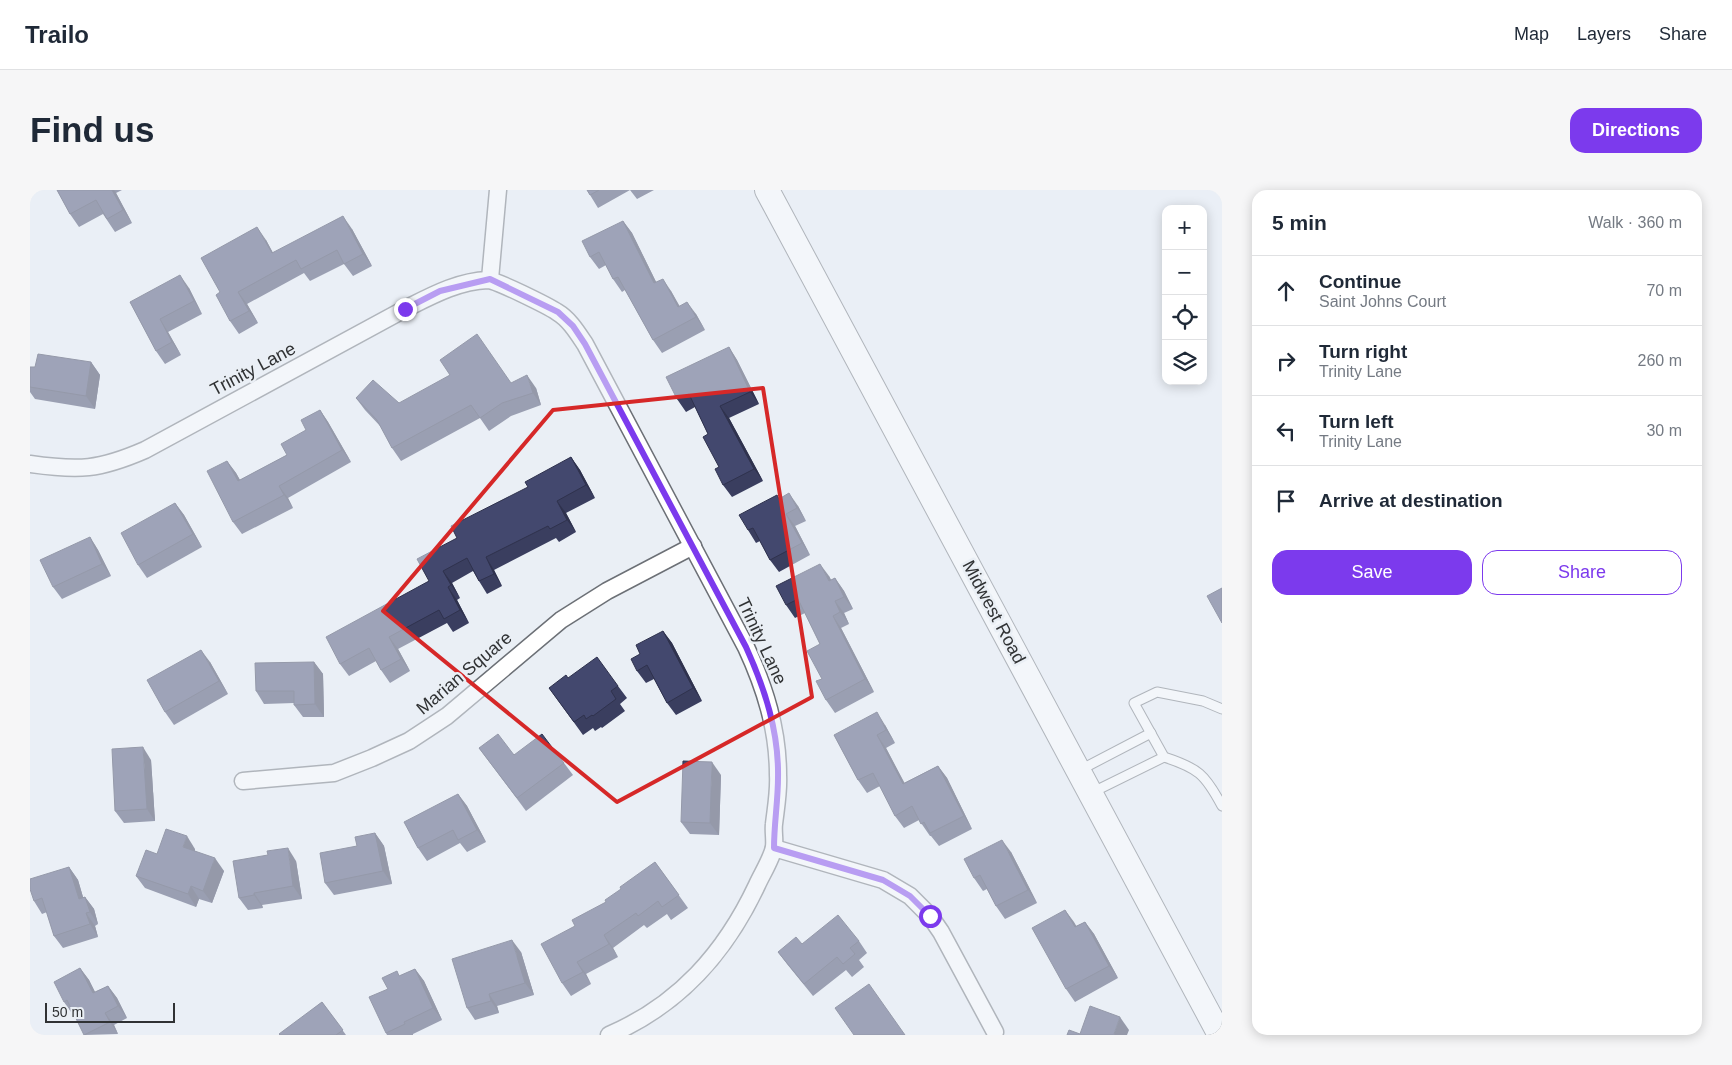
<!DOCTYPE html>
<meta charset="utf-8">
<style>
body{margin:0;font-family:Helvetica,sans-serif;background:#f6f6f7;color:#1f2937}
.controls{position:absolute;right:15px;top:15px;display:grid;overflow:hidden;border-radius:10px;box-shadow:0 2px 12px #0003}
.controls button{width:45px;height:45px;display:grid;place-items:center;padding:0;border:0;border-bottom:1px solid #e0e1e3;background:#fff;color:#1f2937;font:25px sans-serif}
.scale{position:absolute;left:15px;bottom:12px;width:130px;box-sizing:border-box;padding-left:5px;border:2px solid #303234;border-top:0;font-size:14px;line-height:18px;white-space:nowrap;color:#303234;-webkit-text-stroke:4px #eaeff5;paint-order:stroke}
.stop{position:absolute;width:15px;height:15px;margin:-11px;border:4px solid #7c3aed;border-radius:50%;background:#fff}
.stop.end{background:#7c3aed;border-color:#fff;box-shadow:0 1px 5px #0008}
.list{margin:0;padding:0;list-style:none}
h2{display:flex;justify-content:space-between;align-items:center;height:65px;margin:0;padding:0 20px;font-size:21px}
h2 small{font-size:16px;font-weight:400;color:#747a83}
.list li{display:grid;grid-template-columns:32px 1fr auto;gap:15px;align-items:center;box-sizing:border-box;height:70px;padding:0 20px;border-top:1px solid #e0e1e3}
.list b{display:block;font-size:19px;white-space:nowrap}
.list p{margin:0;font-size:16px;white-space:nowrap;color:#747a83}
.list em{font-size:16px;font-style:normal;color:#747a83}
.actions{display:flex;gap:10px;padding:15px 20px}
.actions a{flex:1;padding:11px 0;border:1px solid #7c3aed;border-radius:15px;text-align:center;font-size:18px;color:#7c3aed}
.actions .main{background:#7c3aed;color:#fff}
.icon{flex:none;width:28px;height:28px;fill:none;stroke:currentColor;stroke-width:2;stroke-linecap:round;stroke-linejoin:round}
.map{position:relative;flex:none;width:1192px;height:845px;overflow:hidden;border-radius:15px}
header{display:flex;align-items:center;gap:30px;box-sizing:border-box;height:70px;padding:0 25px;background:#fff;border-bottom:1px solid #e0e1e3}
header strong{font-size:24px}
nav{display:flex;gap:28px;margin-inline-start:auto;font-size:18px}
.intro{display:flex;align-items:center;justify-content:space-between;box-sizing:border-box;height:120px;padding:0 30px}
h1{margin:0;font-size:35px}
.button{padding:12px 22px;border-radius:15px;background:#7c3aed;color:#fff;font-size:18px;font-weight:700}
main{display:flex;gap:30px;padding:0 30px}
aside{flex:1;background:#fff;border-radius:15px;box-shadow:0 2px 12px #0003}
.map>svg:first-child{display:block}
</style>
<header>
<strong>Trailo</strong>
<nav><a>Map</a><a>Layers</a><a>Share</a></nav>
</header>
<div class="intro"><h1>Find us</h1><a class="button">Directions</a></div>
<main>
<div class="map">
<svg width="1192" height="845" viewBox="0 0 1192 845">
<rect width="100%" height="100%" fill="#eaeff5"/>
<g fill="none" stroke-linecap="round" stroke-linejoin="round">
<g stroke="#6c7076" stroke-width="11">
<g id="service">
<path d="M1192 519 1173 511 1127 502 1104 513 1134 567C1168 578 1175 584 1192 616"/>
<path d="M1050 580 1121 543"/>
<path d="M1061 603 1134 567"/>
</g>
</g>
<g stroke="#6c7076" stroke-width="19">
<g id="minor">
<path d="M460 89 468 0"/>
<path d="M0 274C49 281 69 280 115 260L375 119C401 106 428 91 458 90 464 89 520 117 527 122 539 129 547 142 555 154L716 457C735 498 748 539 748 585 749 601 746 617 744 634 743 641 745 649 744 657 742 668 732 684 727 695 695 763 649 815 579 845"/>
<path d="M213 591 304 583 342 568 379 551 417 526 531 430 577 401 663 356"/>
<path d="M744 658 853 690 880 706 900 726 911 742 965 842"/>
</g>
</g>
<g stroke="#6c7076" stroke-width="26">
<path id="secondary" d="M737 0 1190 845"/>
</g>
<use href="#service" stroke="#fff" stroke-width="9"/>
<use href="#minor" stroke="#fff" stroke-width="16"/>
<use href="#secondary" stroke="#fff" stroke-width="24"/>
</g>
<g fill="#3a3e5f">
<path d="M27 0H92L86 3 102 33 85 42 73 24 49 37 40 24Z"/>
<path d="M557 0H624L607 9 600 0 568 18Z"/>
<path d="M593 31 602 43 626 92 641 101 649 116 666 124 675 140 632 163 623 150 595 100 592 102 583 89 576 75 569 79 560 67Z"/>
<path d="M322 39 342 76 323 86 314 74 280 91 274 83 217 114 228 133 209 144 200 131 190 102 236 50 243 63Z"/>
<path d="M159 98 172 124 138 142 151 165 135 174 126 161 100 112Z"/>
<path d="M699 157 707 170 729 214 699 228 733 291 702 307 693 295 689 277 678 244 665 217 656 222 647 209Z"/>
<path d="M61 172 70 185 65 219 5 209 0 202V177H5Z"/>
<path d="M481 193 506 198 511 215 481 226 459 241 450 228 371 271 362 258 351 237 335 220 326 208 369 213Z"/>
<path d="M290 220 298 232 321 272 258 308 263 318 212 344 203 332 197 271 206 283 210 290 257 265 276 240Z"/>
<path d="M541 267 550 280 565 308 536 323 546 342 529 352 526 348 464 380 472 396 457 404 449 391 443 381 422 393 430 408 427 410 439 433 423 442 417 433 368 459 380 481 360 493 351 480 346 471 319 486 310 474 399 391 427 348Z"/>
<path d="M750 308 768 316 776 331 765 336 780 365 749 382 740 370 730 351 726 353 718 340Z"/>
<path d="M145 313 154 325 172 357 117 388 108 375Z"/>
<path d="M60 347 68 360 81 386 32 409 23 397Z"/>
<path d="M799 386 801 390 805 388 814 401 823 419 814 423 819 434 811 438 844 502 805 523 796 510 792 489 790 454 775 423 765 428 756 415Z"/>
<path d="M633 441 642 453 672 511 646 525 637 513 624 489 616 493 607 481Z"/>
<path d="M180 472 198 504 144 535 135 522Z"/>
<path d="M284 472 293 484 294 527H273L264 515V513L234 514 226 501Z"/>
<path d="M538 488 588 496 597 508 590 514 595 521 572 538 571 537 565 541 563 538 553 545 519 498Z"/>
<path d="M855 535 865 553 856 558 874 593 908 576 917 588 942 639 909 656 901 646H900L889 630 874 638 865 626 850 596 837 603 828 590 804 545Z"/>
<path d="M449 558 534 573 543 585 496 621Z"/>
<path d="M121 570 125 631 94 633 85 621Z"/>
<path d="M691 585 689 645 660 644 651 632Z"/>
<path d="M428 604 437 616 456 652 437 662 430 653 397 671 388 658Z"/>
<path d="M345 643 354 656 362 694 304 705 295 693 327 656Z"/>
<path d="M165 659V661L194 681 182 713 169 709 166 717 115 698 106 686 127 664Z"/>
<path d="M981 662 1007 713 975 729 966 716 957 699 953 701 944 688Z"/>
<path d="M266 671 272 709 232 715 233 718 218 720 209 708Z"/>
<path d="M625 672 658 718 641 730 637 724 617 738 614 735 583 758 588 767 556 784 561 794 541 806 532 793 576 712Z"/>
<path d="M39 677 48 690 53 707H55L64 719 68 734 65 736 68 747 33 758 24 746 17 722 12 724 4 711Z"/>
<path d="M1035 720 1046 736 1055 732 1064 744 1088 788 1045 812 1036 799Z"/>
<path d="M829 751 837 763 829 770 834 777 822 787 816 780 783 806 757 774 748 762 772 754Z"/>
<path d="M491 762 504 805 467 816 469 823 445 830 437 818Z"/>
<path d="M50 778 59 790 65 802 78 796 87 808 97 828 84 835 88 844 55 845 44 824 43 825 34 812Z"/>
<path d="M385 779 394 791 412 830 383 844V845H357L356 843 358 799 370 786Z"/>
<path d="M292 812 316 845H250Z"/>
</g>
<g fill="#2f324d">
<path d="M82 0H84L86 3 102 33 93 20Z"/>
<path d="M313 26 322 39 342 76 333 64Z"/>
<path d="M593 31 602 43 633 106 624 93Z"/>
<path d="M227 37 236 50 250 76 242 63Z"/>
<path d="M150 85 159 98 172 124 164 111Z"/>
<path d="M633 89 641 101 657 129 648 117Z"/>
<path d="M208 102 217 114 228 133 219 121Z"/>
<path d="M657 112 666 124 675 140 666 127Z"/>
<path d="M130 129 138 142 151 165 142 152Z"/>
<path d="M699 157 707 170 729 214 720 202Z"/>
<path d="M61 172 70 185 65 219 56 206Z"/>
<path d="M497 185 506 198 511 215 503 203Z"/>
<path d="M690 216 699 228 733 291 724 279Z"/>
<path d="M290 220 298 232 321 272 312 260Z"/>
<path d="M541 267 550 280 565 308 556 295Z"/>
<path d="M197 271 206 283 217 303 208 291Z"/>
<path d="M249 296 258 308 263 318 254 305Z"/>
<path d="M759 303 768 316 776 331 767 318Z"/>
<path d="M527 311 536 323 546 342 537 330Z"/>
<path d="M145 313 154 325 172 357 163 344Z"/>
<path d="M756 324 765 336 780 365 772 353Z"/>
<path d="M60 347 68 360 81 386 72 374Z"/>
<path d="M456 367 464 380 472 396 464 384Z"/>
<path d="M790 374 799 386 808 404 799 391Z"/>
<path d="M413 381 422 393 430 408 421 395Z"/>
<path d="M805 388 814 401 823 419 814 407Z"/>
<path d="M418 397 427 410 439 433 430 420Z"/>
<path d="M805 411 814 423 819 434 810 422Z"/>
<path d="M803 426 811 438 844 502 835 489Z"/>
<path d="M633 441 642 453 672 511 663 498Z"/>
<path d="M359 447 368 459 380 481 371 469Z"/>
<path d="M171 460 180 472 198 504 189 491Z"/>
<path d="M284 472 293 484 294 527 285 514Z"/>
<path d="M847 522 855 535 865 553 856 540Z"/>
<path d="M847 545 856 558 882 607 873 594Z"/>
<path d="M113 557 121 570 125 631 117 619Z"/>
<path d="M682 572 691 585 689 645 680 633Z"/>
<path d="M908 576 917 588 942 639 934 626Z"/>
<path d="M428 604 437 616 456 652 447 640Z"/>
<path d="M345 643 354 656 362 694 353 681Z"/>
<path d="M157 646 165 659 162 669 153 657Z"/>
<path d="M972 650 981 662 1007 713 998 700Z"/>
<path d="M258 658 266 671 272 709 263 696Z"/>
<path d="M185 668 194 681 182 713 173 701Z"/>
<path d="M39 677 48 690 57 721 49 709Z"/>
<path d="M161 696 169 709 166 717 158 704Z"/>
<path d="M224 703 232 715 233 718 224 705Z"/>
<path d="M55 707 64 719 68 734 60 722Z"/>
<path d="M1035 720 1044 732 1054 750 1045 737Z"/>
<path d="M56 723 65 736 68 747 60 734Z"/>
<path d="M1055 732 1064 744 1088 788 1079 776Z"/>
<path d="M574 745 583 758 588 767 579 754Z"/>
<path d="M482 750 491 762 504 805 495 793Z"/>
<path d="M547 772 556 784 561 794 553 782Z"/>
<path d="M50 778 59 790 72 816 63 803Z"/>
<path d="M385 779 394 791 412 830 403 818Z"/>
<path d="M78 796 87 808 97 828 88 816Z"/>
<path d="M459 804 467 816 469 823 461 811Z"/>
<path d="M75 823 84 835 88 844 80 832Z"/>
<path d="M1090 827 1099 840 1097 845H1085L1084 844Z"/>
</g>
<g fill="#43486e" stroke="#2f324d">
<path d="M27 0H82L93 20 77 29 66 10 40 24Z"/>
<path d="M557 0H569L560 5Z"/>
<path d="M313 26 333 64 314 74 307 60 271 79 266 70 208 102 219 121 200 131 186 105 190 102 171 68 227 37 242 63Z"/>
<path d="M593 31 624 93 633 89 648 117 657 112 666 127 623 150 588 87 583 89 569 62 560 67 552 51Z"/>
<path d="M150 85 164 111 130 129 142 152 126 161 100 112Z"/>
<path d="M447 144 481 193 497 185 503 203 472 213 450 228 441 215 362 258 347 230 326 208 343 190 369 213 420 185 410 170Z"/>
<path d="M699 157 720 202 690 216 724 279 693 295 685 279 689 277 673 247 678 244 659 204 647 209 636 187Z"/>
<path d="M8 164 61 172 56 206 0 197V177H5Z"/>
<path d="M290 220 312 260 249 296 254 305 203 332 177 281 197 271 208 291 257 265 251 254 276 240 271 230Z"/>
<path d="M541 267 556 295 527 311 537 330 520 339 518 336 456 367 464 384 449 391 437 368 413 381 421 395 418 397 430 420 414 429 409 420 359 447 371 469 351 480 339 458 310 474 296 447 399 391 387 369 427 348 421 336 498 297 495 292Z"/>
<path d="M759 303 767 318 756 324 772 353 740 370 723 338 718 340 709 325 747 305 749 309Z"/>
<path d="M145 313 163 344 108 375 91 343Z"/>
<path d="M60 347 72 374 23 397 10 370Z"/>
<path d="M790 374 799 391 805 388 814 407 805 411 810 422 803 426 835 489 796 510 786 491 792 489 777 461 790 454 768 409 756 415 746 396Z"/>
<path d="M1192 398V433L1177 406Z"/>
<path d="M633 441 663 498 637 513 617 475 607 481 601 469 610 464 606 455Z"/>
<path d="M171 460 189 491 135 522 117 490Z"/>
<path d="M567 467 588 496 581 501 586 509 563 526 562 525 556 529 554 525 544 532 519 498 536 485 538 488Z"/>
<path d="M284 472 285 514 264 515V501H226L225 473Z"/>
<path d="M847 522 856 540 847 545 873 594 908 576 934 626 900 643 894 632 891 634 882 616 865 626 843 583 828 590 804 545Z"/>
<path d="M468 544 484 565 512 544 534 573 487 608 449 558Z"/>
<path d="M113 557 117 619 85 621 82 559Z"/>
<path d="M653 571 682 572 680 633 651 632Z"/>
<path d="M428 604 447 640 428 650 423 640 388 658 374 632Z"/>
<path d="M136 639 157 646 153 657 185 668 173 701 161 696 158 704 106 686 116 660 127 664Z"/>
<path d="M345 643 353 681 295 693 290 663 327 656 325 647Z"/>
<path d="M972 650 998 700 966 716 950 685 944 688 934 669Z"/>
<path d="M258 658 263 696 224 703V705L209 708 203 671 238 665 237 661Z"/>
<path d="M625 672 649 705 632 717 628 711 608 726 606 723 574 745 579 754 547 772 553 782 532 793 511 754 545 736 542 730 576 712 575 710 591 699 590 697Z"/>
<path d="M39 677 49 709 55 707 60 722 56 723 60 734 24 746 12 708 4 711 0 699V689Z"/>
<path d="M1035 720 1045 737 1055 732 1079 776 1036 799 1002 738Z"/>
<path d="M808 725 829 751 820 758 825 764 813 774 807 767 774 794 748 762 766 747 772 754Z"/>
<path d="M482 750 495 793 459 804 461 811 437 818 422 769Z"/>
<path d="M50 778 63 803 78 796 88 816 75 823 80 832 54 845 37 810 34 812 24 792Z"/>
<path d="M385 779 403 818 374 832 375 834 356 843 339 807 358 799 352 788 367 781 369 786Z"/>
<path d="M839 794 875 845H824L805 818Z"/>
<path d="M292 812 313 840 306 845H250L249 844Z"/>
<path d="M1060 816 1090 827 1084 844 1087 845H1037L1039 840 1050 844Z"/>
</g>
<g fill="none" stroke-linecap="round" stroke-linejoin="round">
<path stroke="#7c3aed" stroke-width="6" d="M375 119 410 101 460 89 528 122 543 136 555 154 716 457C735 499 749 542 748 588 748 611 744 634 744 658L853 690 880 706 900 726"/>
</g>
<path d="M0 0H1192V845H0ZM733 198 782 507 587 612 353 421 523 220Z" fill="#eaeff5" fill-opacity=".55" fill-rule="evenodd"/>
<path fill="none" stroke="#d62828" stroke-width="4" stroke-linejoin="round" d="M733 198 782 507 587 612 353 421 523 220Z"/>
<g text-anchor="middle" stroke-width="5" stroke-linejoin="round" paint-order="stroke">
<g font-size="18" fill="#303234" stroke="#eaeff5">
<text transform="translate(223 179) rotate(-28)" y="6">Trinity Lane</text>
<text transform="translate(964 422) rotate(62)" y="6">Midwest Road</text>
<text transform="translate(732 451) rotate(65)" y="6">Trinity Lane</text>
<text transform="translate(434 483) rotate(-40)" y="6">Marian Square</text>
</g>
</g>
</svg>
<div class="controls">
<button>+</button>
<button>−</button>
<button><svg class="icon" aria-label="locate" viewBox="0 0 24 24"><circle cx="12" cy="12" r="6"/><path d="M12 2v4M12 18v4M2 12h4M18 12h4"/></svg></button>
<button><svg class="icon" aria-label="layers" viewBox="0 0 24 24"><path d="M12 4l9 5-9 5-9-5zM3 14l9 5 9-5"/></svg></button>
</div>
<div class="scale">50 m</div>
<div class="stop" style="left:900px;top:726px"></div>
<div class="stop end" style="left:375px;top:119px"></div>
</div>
<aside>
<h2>5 min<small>Walk · 360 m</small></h2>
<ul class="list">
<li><svg class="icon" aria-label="ahead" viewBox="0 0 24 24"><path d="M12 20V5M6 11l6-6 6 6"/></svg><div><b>Continue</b><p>Saint Johns Court</p></div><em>70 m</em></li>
<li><svg class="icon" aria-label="right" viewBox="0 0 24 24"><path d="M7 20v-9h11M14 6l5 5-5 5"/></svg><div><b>Turn right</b><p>Trinity Lane</p></div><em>260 m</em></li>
<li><svg class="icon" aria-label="left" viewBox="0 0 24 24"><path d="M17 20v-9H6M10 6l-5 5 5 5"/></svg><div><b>Turn left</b><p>Trinity Lane</p></div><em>30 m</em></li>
<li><svg class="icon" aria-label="arrive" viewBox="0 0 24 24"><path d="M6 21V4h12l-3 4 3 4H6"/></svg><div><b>Arrive at destination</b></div></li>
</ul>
<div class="actions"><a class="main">Save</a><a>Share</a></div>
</aside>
</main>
